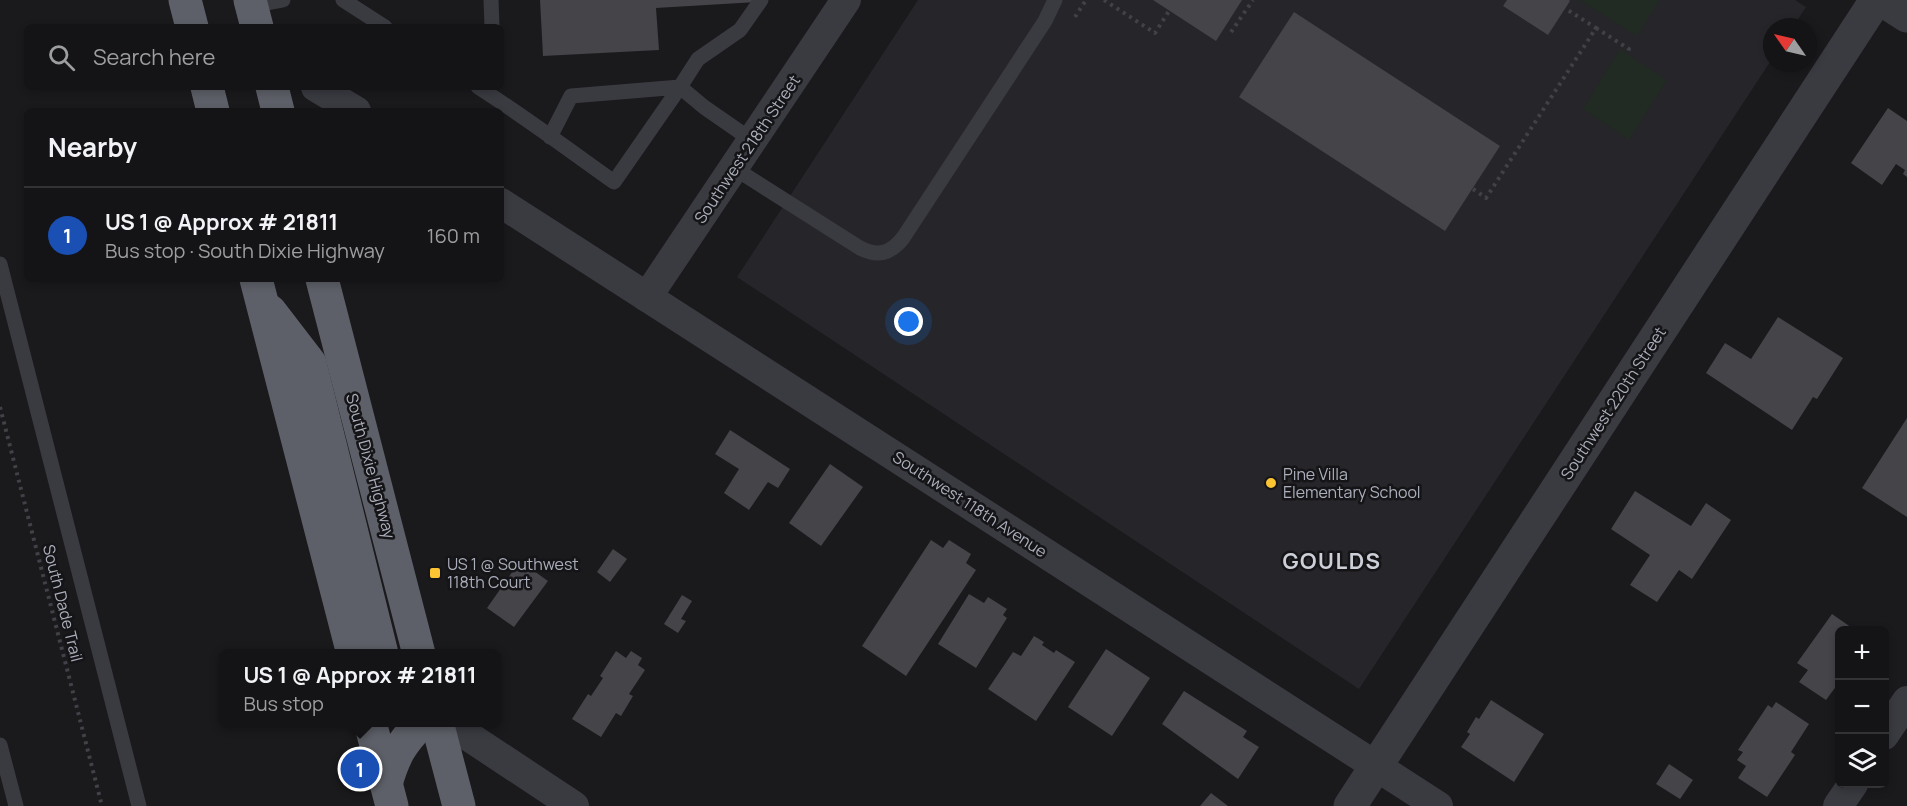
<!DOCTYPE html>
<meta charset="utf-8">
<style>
body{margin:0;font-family:Manrope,sans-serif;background:#212022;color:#f1f3f6}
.controls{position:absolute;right:18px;bottom:18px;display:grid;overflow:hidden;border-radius:9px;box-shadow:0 3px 9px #0003}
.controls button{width:54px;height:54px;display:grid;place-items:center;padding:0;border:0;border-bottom:2px solid #333234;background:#141315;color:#f1f3f6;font:30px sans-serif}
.compass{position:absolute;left:1763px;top:18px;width:54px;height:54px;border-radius:50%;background:#141315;box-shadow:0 3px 9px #0003;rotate:304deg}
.you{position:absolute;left:909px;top:322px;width:21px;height:21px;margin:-15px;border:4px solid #fff;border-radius:50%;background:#1a73e8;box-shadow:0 0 0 9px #1a73e833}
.badge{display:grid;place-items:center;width:39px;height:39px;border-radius:50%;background:#fbc432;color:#fff;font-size:20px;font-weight:700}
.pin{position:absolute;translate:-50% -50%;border:3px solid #fff;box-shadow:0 2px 6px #0006}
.popup{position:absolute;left:219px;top:649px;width:282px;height:78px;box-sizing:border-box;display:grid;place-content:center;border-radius:9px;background:#141315;filter:drop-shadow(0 2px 4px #0005);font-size:20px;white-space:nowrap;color:#9d9ea0}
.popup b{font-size:22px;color:#f1f3f6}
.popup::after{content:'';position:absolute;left:50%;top:100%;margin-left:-12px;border:12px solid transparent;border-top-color:#141315}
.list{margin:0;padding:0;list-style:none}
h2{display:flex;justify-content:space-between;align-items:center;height:78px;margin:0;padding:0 24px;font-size:26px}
h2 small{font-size:20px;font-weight:400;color:#9d9ea0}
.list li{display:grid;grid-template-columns:39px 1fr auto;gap:18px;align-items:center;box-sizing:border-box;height:96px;padding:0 24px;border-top:2px solid #333234}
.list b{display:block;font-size:22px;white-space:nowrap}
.list p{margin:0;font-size:20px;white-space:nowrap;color:#9d9ea0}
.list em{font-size:20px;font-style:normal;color:#9d9ea0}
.icon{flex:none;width:33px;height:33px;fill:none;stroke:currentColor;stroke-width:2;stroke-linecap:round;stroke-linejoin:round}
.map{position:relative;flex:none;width:1907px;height:806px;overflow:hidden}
.search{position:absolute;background:#141315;box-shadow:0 3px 9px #0003;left:24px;top:24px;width:480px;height:66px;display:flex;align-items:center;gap:15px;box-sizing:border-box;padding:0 21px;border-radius:9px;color:#9d9ea0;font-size:22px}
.panel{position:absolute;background:#141315;box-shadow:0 3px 9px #0003;left:24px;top:108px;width:480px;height:174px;border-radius:9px}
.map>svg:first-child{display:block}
</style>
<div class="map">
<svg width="1907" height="806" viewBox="0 0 1907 806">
<rect width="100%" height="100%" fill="#1a191c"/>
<path fill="#262529" d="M918 0H1795L1806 7 1793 27H1772V59L1359 689 737 277Z"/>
<g fill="#212a23">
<path d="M1579 0H1660L1637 36Z"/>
<path d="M1620 49 1667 80 1629 140 1583 109Z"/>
</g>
<g fill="#444449">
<path d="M540 0H757V2L656 8 659 50 543 56Z"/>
<path d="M1153 0H1242L1216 41Z"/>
<path d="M1507 0H1569L1570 1 1548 35 1503 6Z"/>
<path d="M1294 12 1500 146 1445 231 1239 97Z"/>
<path d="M1888 108 1907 121V177L1903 174 1905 170 1896 164 1882 185 1851 163Z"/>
<path d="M1778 317 1843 358 1817 399 1813 397 1792 430 1706 373 1725 343 1751 359Z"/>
<path d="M1907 418V517L1862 488Z"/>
<path d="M730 430 790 469 778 488 768 482 749 510 724 493 739 469 715 454Z"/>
<path d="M830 464 863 487 821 546 789 523Z"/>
<path d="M1635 491 1691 526 1706 503 1731 520 1692 579 1679 570 1657 602 1630 585 1650 555 1611 529Z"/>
<path d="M931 540 943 548 949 540 971 554 966 563 976 570 906 676 862 646Z"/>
<path d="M613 549 627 559 610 582 597 572Z"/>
<path d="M520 561 548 581 514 627 487 608Z"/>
<path d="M969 594 984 603 988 597 1007 609 1003 615 1007 618 976 668 938 644Z"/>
<path d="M682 595 692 601 681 619 686 621 678 633 664 624Z"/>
<path d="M1832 614 1855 630H1840V681L1826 700 1799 682 1808 670 1797 663Z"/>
<path d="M1034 636 1044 642 1042 645 1054 653 1056 650 1075 662 1036 721 988 689 1013 652 1021 656Z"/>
<path d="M1106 649 1150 678 1112 736 1068 707Z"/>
<path d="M616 651 626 658 631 651 642 658 638 665 645 670 629 694 633 696 621 716 616 713 601 737 572 719 588 694 591 696 603 678 600 676Z"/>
<path d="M1184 691 1247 731 1243 737 1259 747 1238 779 1162 724Z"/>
<path d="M1491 700 1544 734 1514 782 1461 747 1470 734 1467 732 1476 717 1479 719Z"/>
<path d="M1776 702 1809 724 1791 752 1795 755 1767 797 1738 778 1746 766 1737 760 1743 752 1738 750 1768 705 1772 708Z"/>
<path d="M1669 764 1693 780 1680 799 1656 784Z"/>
<path d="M1211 793 1228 806H1200Z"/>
</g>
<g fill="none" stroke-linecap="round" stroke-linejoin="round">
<g stroke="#404248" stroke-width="4" stroke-dasharray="3 4.5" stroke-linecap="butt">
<path d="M1104 0 1155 33 1169 11"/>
<path d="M1075 17 1086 0"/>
<path d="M1596 28 1629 49 1626 54"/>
<path d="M1231 32 1253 0"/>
<path d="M1473 189 1486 198 1596 28 1566 9"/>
<path d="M0 407 102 806"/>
</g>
<g stroke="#3a3b41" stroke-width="15">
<path d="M343 0 385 27"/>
<path d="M491 0 492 27"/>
<path d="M251 6 283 0"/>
<path d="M478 87C525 117 569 150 614 182L680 87 571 96 550 137"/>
<path d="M753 141 704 107 680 87 698 59 740 30 761 0"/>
<path d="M734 168 860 248C878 257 890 254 903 238L1045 21 1055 0"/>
<path d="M0 264 139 806"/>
<path d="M0 745 16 806"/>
</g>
<g stroke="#3a3b41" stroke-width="30">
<path d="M316 87 356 111"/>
<path d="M501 203 1438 806"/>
<path d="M647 297 846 0"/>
<path d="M447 722 574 806"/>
<path d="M1884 735 1907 701"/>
<path d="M1838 806 1853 784"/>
</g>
<g stroke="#3a3b41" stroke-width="33">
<path d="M1882 0 1907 16"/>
<path d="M1350 806 1876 0"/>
</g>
<g stroke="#5e6069" stroke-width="33">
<path d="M185 0 192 27"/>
<path d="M250 0 257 27"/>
<path d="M207 87 213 111"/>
<path d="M272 87 278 111"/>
<path d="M256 279 353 654"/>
<path d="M322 279 419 654"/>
<path d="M270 311 310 363 382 654"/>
<path d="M370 722 392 806"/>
<path d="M437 722 459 806"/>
<path d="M386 784C394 756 401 743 422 722"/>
</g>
</g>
<g fill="#fbc432" stroke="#151417" stroke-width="2">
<circle cx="1271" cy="483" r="6"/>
<rect x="429" y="567" width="12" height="12" rx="3"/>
</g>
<g text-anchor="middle" stroke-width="5" stroke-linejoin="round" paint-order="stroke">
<g font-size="16" fill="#abafbc" stroke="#151417">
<text transform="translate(747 149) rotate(-56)" y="6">Southwest 218th Street</text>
<text transform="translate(1613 403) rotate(-57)" y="6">Southwest 220th Street</text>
<text transform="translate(371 466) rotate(75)" y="6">South Dixie Highway</text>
<text transform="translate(970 504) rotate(33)" y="6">Southwest 118th Avenue</text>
<text transform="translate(63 603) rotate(76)" y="6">South Dade Trail</text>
</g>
<g font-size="16" fill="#abafbc" stroke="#151417" text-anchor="start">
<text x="1283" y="480">Pine Villa<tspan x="1283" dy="18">Elementary School</tspan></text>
<text x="447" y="570">US 1 @ Southwest<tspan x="447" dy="18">118th Court</tspan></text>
</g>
<g font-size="22" font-weight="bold" letter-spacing="1.5" fill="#cdcfd8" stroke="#151417">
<text x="1332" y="569">GOULDS</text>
</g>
</g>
</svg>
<div class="controls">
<button>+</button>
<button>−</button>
<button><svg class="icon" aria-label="layers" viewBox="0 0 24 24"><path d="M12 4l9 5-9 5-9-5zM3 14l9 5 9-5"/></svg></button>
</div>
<svg class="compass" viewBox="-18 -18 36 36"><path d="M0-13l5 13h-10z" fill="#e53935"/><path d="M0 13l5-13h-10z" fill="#9d9ea0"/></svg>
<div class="you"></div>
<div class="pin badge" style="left:360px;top:769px;background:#1a4fb4">1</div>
<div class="popup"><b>US 1 @ Approx # 21811</b>Bus stop</div>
<div class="search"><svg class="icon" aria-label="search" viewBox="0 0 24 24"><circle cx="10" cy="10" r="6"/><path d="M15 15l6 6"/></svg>Search here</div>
<section class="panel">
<h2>Nearby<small></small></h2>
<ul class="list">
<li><span class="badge" style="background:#1a4fb4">1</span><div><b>US 1 @ Approx # 21811</b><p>Bus stop · South Dixie Highway</p></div><em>160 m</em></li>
</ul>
</section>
</div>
